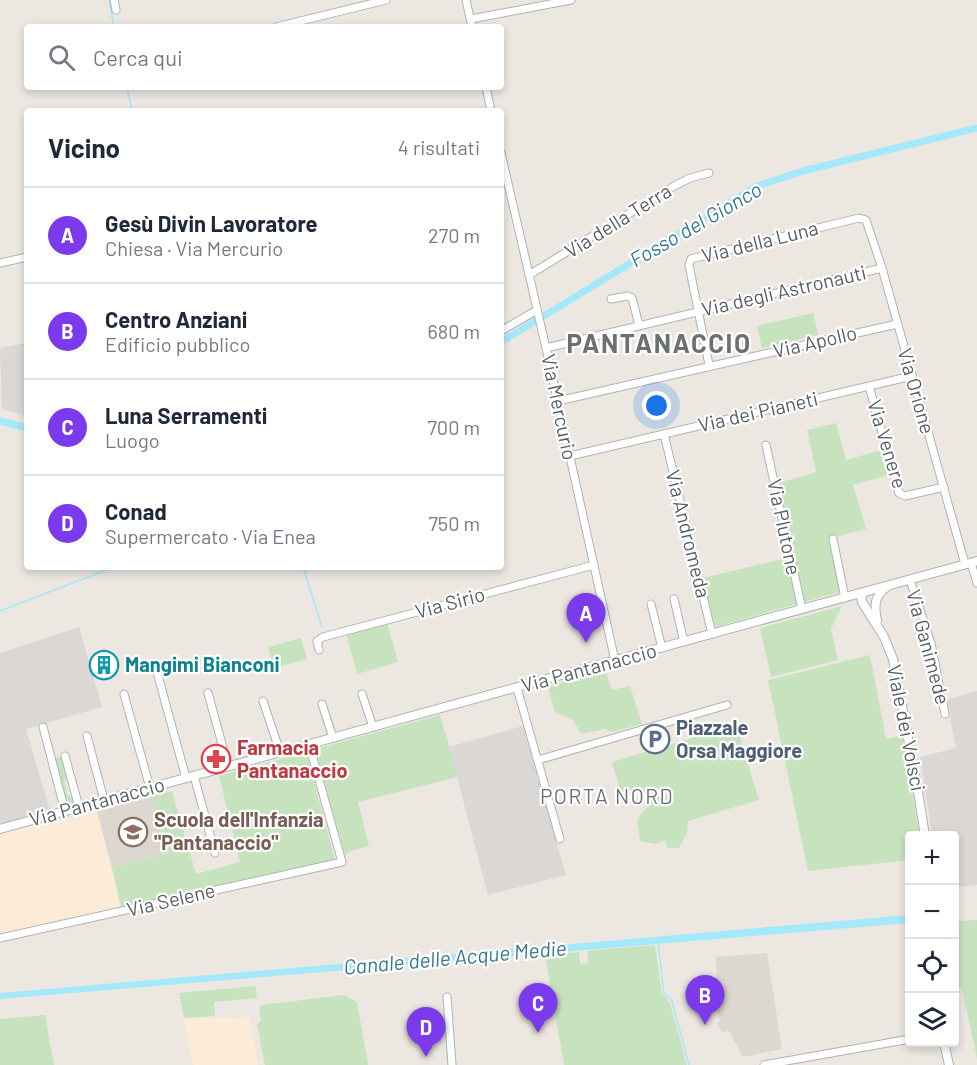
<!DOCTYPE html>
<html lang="it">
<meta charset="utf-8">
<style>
body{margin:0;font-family:Barlow,sans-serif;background:#f2f2f3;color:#1f2937}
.controls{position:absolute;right:18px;bottom:18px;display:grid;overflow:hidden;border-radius:6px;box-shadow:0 3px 9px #0003}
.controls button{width:54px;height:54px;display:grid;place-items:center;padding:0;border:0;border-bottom:2px solid #e0e1e3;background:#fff;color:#1f2937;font:30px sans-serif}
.you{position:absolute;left:657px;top:406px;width:21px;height:21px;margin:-15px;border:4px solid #fff;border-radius:50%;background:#1a73e8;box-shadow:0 0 0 9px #1a73e833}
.badge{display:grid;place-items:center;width:39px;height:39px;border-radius:50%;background:#7c3aed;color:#fff;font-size:20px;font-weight:700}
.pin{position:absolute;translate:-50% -50px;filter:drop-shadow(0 2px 3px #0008)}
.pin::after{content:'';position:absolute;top:32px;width:21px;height:18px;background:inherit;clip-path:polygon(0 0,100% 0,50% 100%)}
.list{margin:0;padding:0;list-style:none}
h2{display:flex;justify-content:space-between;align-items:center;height:78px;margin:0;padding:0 24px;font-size:26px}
h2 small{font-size:20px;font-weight:400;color:#747a83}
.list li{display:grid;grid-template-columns:39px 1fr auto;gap:18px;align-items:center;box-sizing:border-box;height:96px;padding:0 24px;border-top:2px solid #e0e1e3}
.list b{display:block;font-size:22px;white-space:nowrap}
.list p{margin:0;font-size:20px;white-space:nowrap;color:#747a83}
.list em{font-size:20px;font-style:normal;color:#747a83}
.icon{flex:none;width:33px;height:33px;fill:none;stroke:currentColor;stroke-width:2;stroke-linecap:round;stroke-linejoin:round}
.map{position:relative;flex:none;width:977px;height:1065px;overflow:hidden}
.search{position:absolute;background:#fff;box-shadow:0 3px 9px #0003;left:24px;top:24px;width:480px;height:66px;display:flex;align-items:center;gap:15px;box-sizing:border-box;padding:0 21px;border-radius:6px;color:#747a83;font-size:22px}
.panel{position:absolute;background:#fff;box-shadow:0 3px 9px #0003;left:24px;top:108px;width:480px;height:462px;border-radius:6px}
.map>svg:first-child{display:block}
</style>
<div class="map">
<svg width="977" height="1065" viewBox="0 0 977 1065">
<rect width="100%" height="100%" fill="#ece7e1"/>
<g fill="#fcebd6">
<path d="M50 811 54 823 97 811 121 907 101 911 103 920 0 943V825Z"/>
<path d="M249 1017 258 1065H193L184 1019Z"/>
</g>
<g fill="#dbd7d4">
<path d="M27 343V416L2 409 0 348Z"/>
<path d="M79 627 102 707 26 729 50 811 0 824V653Z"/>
<path d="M977 691V885L955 887 954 836 932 835 920 757 956 748 947 700Z"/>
<path d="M523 726 566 875 488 895 449 747Z"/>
</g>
<g fill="#dcd7cf">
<path d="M154 796 169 853 112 868 97 811Z"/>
<path d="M767 953 782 1049 743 1057 729 1031 722 1032 717 1023 720 1020 718 1017 716 957Z"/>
</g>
<g fill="#c6e3be">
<path d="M813 313 818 335 762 348 757 326Z"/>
<path d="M836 423 846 460 881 450 888 475 853 485 866 529 831 538 843 591 715 627 702 578 796 556 779 483 816 472 807 430Z"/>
<path d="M842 606 831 629 838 660 771 677 760 628Z"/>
<path d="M387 622 398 662 357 674 346 633Z"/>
<path d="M301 638 307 659 274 668 268 647Z"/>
<path d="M870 655 886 739 902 736 912 787 919 835 910 836 909 860 808 871 768 680Z"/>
<path d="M606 671 612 690 630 686 642 724 612 732 604 729 581 734 573 720 555 712 548 686Z"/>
<path d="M440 715 458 777 358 802 369 846 351 851 345 855 315 749Z"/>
<path d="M736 725 759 800 688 821 687 833 679 848H668L665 840 656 844 640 841 637 819 650 804 648 796 642 790 622 796 612 762Z"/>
<path d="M306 752 335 860 121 907 112 868 169 853 154 796 172 791 196 874 240 862 219 776Z"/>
<path d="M63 756 68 776 64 782 68 795 74 798 75 803 66 806 56 765V758Z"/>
<path d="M977 920V1059L962 989 955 986 954 921Z"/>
<path d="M655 945 662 993 670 1003 687 1065H564L545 955 579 952 580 964 588 963 587 951Z"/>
<path d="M256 986 257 998 214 1002 215 1016 184 1018 179 993Z"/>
<path d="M344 995 357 1002 368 1065H265L257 1024 261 1020 259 1009 262 1005Z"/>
<path d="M45 1015 54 1065H0V1019Z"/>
</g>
<path fill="#a3e8fb" d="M909 915V923L0 999V993Z"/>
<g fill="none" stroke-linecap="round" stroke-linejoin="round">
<g stroke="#a3e8fb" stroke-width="1.5">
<path d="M109 0 114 27"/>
<path d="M127 87 132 111"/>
<path d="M303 567 322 627"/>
<path d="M0 611 114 567"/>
<path d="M658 942 664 993 672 1001 689 1065"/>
</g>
<g stroke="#a3e8fb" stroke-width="7">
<path d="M501 342 757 186 803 171 977 128"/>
<path d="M0 421 27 428"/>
</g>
<g stroke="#afb3b6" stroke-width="9">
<g id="minor">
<path d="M114 0 116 10"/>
<path d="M466 0 472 27"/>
<path d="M471 19 571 0"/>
<path d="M276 27 386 0"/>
<path d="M486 87 491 111"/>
<path d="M501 153 546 348 615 661"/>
<path d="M0 263 27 257"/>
<path d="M529 275 676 185 690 178 709 173"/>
<path d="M611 299 628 296 632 298 639 325"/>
<path d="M501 331 537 310"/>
<path d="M546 348 882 268"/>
<path d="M709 365 689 265 691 259 859 218 866 220 882 268 965 564"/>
<path d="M869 386 899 493 905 496 944 487"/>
<path d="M558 401 897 324"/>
<path d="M664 434 712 634"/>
<path d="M766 445 802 609"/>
<path d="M570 456 912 376"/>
<path d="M833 539 845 598"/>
<path d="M971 563 977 583"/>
<path d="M910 580 931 643 945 714"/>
<path d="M674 599 684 642"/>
<path d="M651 604 662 648"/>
<path d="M319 650 317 641 323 637 594 565"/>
<path d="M157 672 186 778"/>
<path d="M517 688 560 839"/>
<path d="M208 693 228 766"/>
<path d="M124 694 150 788"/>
<path d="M362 694 373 727"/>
<path d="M263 701 280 752"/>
<path d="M322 704 333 738"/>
<path d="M43 727 65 811"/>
<path d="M87 736 104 800"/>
<path d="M65 756 79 807"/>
<path d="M538 760 727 705"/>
<path d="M194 776 215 853"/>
<path d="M0 938 342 862 309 744"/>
<path d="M447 997 452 1065"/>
<path d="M764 1065 910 1039"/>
</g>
</g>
<g stroke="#afb3b6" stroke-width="10">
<g id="tertiary">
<path d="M864 592 861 597 862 602 884 637 893 659 917 785 925 836"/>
<path d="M877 621C874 605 874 596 888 586"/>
<path d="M0 829 977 561"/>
<path d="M944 1042 949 1065"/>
</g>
</g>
<use href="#minor" stroke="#fff" stroke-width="7"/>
<use href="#tertiary" stroke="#fff" stroke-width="8"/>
</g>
<defs>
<g id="building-ring" transform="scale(1.5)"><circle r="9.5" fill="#fff" stroke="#0f9aa8" stroke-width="1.5"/><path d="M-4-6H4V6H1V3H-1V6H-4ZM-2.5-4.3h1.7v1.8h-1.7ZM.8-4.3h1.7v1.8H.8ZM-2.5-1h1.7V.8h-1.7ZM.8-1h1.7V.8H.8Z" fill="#0f9aa8"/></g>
<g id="parking-ring" transform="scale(1.5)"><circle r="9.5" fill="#fff" stroke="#5c6f8a" stroke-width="1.5"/><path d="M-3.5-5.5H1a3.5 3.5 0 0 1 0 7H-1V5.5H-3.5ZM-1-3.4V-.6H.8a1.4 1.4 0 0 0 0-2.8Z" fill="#5c6f8a"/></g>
<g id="pharmacy-ring" transform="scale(1.5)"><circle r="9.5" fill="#fff" stroke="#e0444e" stroke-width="1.5"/><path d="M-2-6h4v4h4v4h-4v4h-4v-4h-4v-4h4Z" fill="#e0444e"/></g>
<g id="school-ring" transform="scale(1.5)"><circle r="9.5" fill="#fff" stroke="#8d6e63" stroke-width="1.5"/><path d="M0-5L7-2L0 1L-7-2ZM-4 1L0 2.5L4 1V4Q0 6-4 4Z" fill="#8d6e63"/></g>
</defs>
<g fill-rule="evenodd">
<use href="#building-ring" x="104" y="665"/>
<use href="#parking-ring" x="655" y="739"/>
<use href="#pharmacy-ring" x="216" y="759"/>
<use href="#school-ring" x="133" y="832"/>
</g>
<g text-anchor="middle" stroke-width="4.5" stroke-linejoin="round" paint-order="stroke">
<g font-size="20" fill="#5a5f62" stroke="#fff">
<text transform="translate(618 221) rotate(-32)" y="7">Via della Terra</text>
<text transform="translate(760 242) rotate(-14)" y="7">Via della Luna</text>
<text transform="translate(784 291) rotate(-13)" y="7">Via degli Astronauti</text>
<text transform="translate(815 342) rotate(-13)" y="7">Via Apollo</text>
<text transform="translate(916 391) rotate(74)" y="7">Via Orione</text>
<text transform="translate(559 407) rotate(78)" y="7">Via Mercurio</text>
<text transform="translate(758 412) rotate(-13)" y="7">Via dei Pianeti</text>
<text transform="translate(887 444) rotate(73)" y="7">Via Venere</text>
<text transform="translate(784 527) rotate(78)" y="7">Via Plutone</text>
<text transform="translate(688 534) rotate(76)" y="7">Via Andromeda</text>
<text transform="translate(450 603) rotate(-15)" y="7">Via Sirio</text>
<text transform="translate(928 647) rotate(75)" y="7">Via Ganimede</text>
<text transform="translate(589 668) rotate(-15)" y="7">Via Pantanaccio</text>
<text transform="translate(906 728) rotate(79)" y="7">Viale dei Volsci</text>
<text transform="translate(97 802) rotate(-15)" y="7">Via Pantanaccio</text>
<text transform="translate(171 900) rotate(-13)" y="7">Via Selene</text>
</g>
<g font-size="20" font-weight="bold" fill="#0d838f" stroke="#fff" text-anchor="start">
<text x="125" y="672">Mangimi Bianconi</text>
</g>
<g font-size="20" font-weight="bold" fill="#4e5e75" stroke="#fff" text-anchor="start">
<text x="676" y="735">Piazzale<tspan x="676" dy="23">Orsa Maggiore</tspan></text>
</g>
<g font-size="20" font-weight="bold" fill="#be3a42" stroke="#fff" text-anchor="start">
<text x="237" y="755">Farmacia<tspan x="237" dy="23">Pantanaccio</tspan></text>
</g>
<g font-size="20" font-weight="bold" fill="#785e54" stroke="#fff" text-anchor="start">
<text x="154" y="827">Scuola dell'Infanzia<tspan x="154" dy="23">"Pantanaccio"</tspan></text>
</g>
<g font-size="21" font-style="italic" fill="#3a7891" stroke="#fff">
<text transform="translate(696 225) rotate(-30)" y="7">Fosso del Gionco</text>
<text transform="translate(455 958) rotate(-5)" y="7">Canale delle Acque Medie</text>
</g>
<g font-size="21" letter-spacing="1.5" fill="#6b7173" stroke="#fff">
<text x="607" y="804">PORTA NORD</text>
</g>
<g font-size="26" font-weight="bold" letter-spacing="1.5" fill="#6b7173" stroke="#fff">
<text x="659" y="353">PANTANACCIO</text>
</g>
</g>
</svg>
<div class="controls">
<button>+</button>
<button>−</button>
<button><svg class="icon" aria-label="locate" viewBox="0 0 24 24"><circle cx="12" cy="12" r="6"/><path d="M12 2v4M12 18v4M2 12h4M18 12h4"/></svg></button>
<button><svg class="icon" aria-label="layers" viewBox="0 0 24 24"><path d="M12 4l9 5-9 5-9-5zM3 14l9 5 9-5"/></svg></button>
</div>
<div class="you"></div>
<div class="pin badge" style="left:586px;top:643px">A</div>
<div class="pin badge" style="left:705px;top:1025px">B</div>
<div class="pin badge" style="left:538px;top:1033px">C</div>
<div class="pin badge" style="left:426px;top:1057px">D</div>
<div class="search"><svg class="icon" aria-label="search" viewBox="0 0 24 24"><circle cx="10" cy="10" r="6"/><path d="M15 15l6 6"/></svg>Cerca qui</div>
<section class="panel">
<h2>Vicino<small>4 risultati</small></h2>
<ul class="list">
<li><span class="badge">A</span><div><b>Gesù Divin Lavoratore</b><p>Chiesa · Via Mercurio</p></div><em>270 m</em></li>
<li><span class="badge">B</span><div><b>Centro Anziani</b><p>Edificio pubblico</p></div><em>680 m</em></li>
<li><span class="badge">C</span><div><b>Luna Serramenti</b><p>Luogo</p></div><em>700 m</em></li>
<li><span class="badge">D</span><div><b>Conad</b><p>Supermercato · Via Enea</p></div><em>750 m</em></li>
</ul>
</section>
</div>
